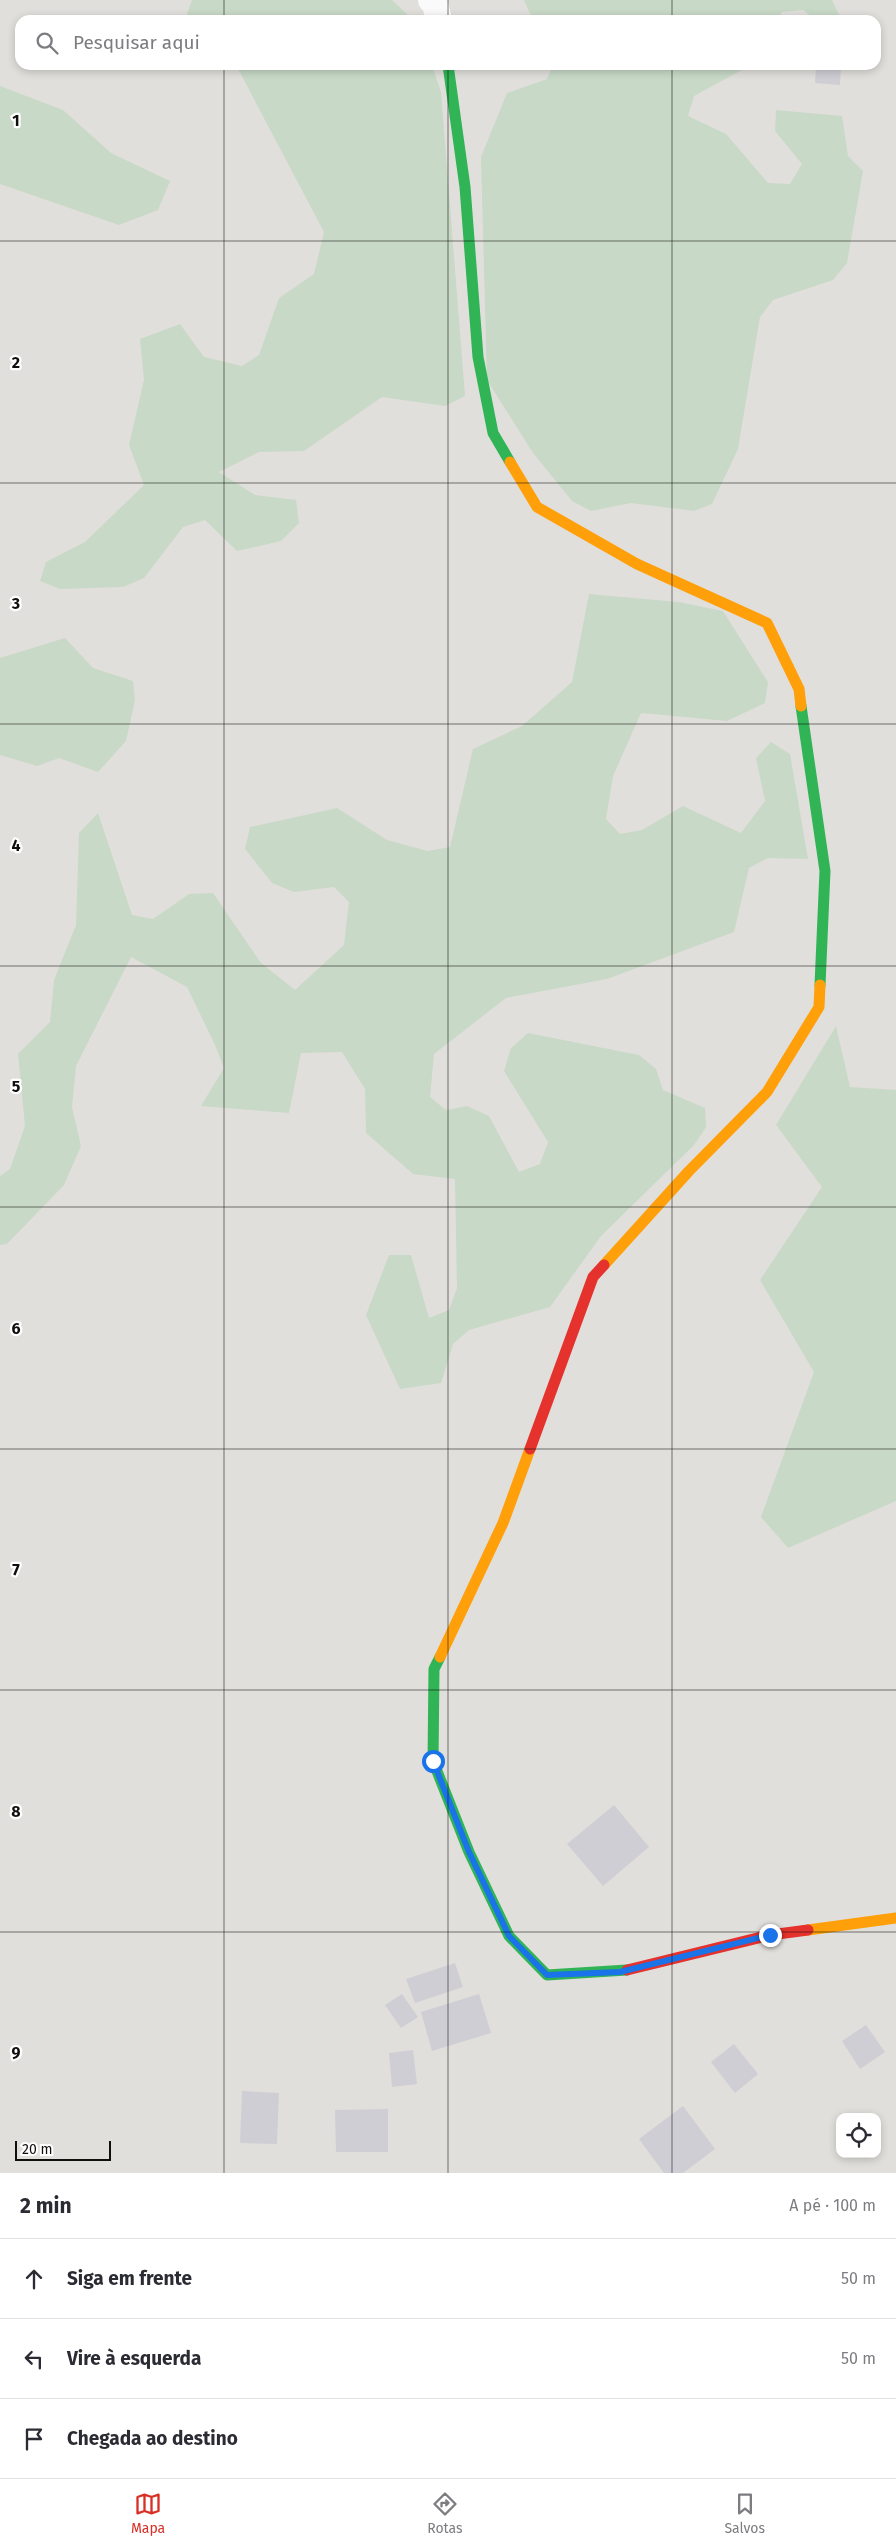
<!DOCTYPE html>
<html lang="pt">
<meta charset="utf-8">
<style>
body{margin:0;font-family:"Fira Sans",sans-serif;background:#f2f2f3;color:#2b2b33}
.controls{position:absolute;right:15px;bottom:15px;display:grid;overflow:hidden;border-radius:10px;box-shadow:0 2px 8px #0003}
.controls button{width:45px;height:45px;display:grid;place-items:center;padding:0;border:0;border-bottom:1px solid #e1e1e2;background:#fff;color:#2b2b33;font:25px sans-serif}
.scale{position:absolute;left:15px;bottom:12px;width:96px;box-sizing:border-box;padding-left:5px;border:2px solid #100f0c;border-top:0;font-size:14px;line-height:18px;white-space:nowrap;color:#100f0c;-webkit-text-stroke:4px #fff;paint-order:stroke}
.stop{position:absolute;width:15px;height:15px;margin:-11px;border:4px solid #1a73e8;border-radius:50%;background:#fff}
.stop.end{background:#1a73e8;border-color:#fff;box-shadow:0 1px 5px #0008}
.list{margin:0;padding:0;list-style:none}
h2{display:flex;justify-content:space-between;align-items:center;height:65px;margin:0;padding:0 20px;font-size:21px}
h2 small{font-size:16px;font-weight:400;color:#7c7c81}
.list li{display:grid;grid-template-columns:32px 1fr auto;gap:15px;align-items:center;box-sizing:border-box;height:80px;padding:0 20px;border-top:1px solid #e1e1e2}
.list b{display:block;font-size:19px;white-space:nowrap}
.list em{font-size:16px;font-style:normal;color:#7c7c81}
.icon{flex:none;width:28px;height:28px;fill:none;stroke:currentColor;stroke-width:2;stroke-linecap:round;stroke-linejoin:round}
.map{position:relative;flex:none;width:896px;height:2173px;overflow:hidden}
.search{position:absolute;background:#fff;box-shadow:0 2px 8px #0003;left:15px;right:15px;top:15px;height:55px;display:flex;align-items:center;gap:12px;box-sizing:border-box;padding:0 18px;border-radius:15px;color:#7c7c81;font-size:19px}
.sheet{height:305px;background:#fff}
nav{display:flex;justify-content:space-around;align-items:center;box-sizing:border-box;height:70px;border-top:1px solid #e1e1e2;background:#fff;font-size:14px;color:#7c7c81}
nav a{display:grid;justify-items:center;gap:2px}
nav .on{color:#d93025}
.map>svg:first-child{display:block}
</style>
<div class="map">
<svg width="896" height="2173" viewBox="0 0 896 2173">
<rect width="100%" height="100%" fill="#e1dfdb"/>
<g fill="#c8d9c7">
<path d="M192 0H392L413 20H185Z"/>
<path d="M524 0H832L840 17 816 20 803 10 782 12 777 20H533Z"/>
<path d="M236 65H432L441 92 465 396 445 406 382 397 304 451 259 452 219 472 255 495 296 500 299 523 281 541 237 551 205 520 183 527 144 578 123 587 60 589 40 581 46 562 85 542 144 485 129 445 144 380 140 339 180 324 204 357 242 366 259 355 279 298 314 274 324 232Z"/>
<path d="M553 65H751L694 96 688 116 726 134 768 183 790 184 802 164 775 131 776 110 842 116 848 156 863 171 847 263 833 280 773 300 760 317 738 449 712 504 694 511 631 503 591 511 572 501 533 453 487 380 481 157 507 93 547 79Z"/>
<path d="M0 86 63 110 111 153 170 181 158 210 119 225 0 184Z"/>
<path d="M589 594 678 602 723 611 768 682 765 703 727 721 641 713 613 776 606 819 620 834 642 830 683 806 741 833 765 801 756 758 771 742 790 754 808 859 768 858 749 868 734 932 607 979 506 998 434 1054 430 1097 446 1110 467 1106 489 1116 519 1172 540 1164 548 1142 504 1071 511 1048 528 1033 639 1055 656 1069 663 1090 705 1108 706 1127 694 1145 601 1236 550 1307 469 1330 453 1344 441 1383 400 1389 366 1315 389 1255H411L429 1318 449 1310 457 1288 455 1179 413 1174 366 1133 365 1089 342 1052 301 1053 289 1113 201 1106 224 1068 215 1045 187 987 131 957 76 1066 72 1107 81 1146 64 1185 7 1244 0 1245V1176L10 1169 25 1126 18 1054 50 1022 54 980 76 925 79 833 98 813 132 915 153 919 189 894 213 893 261 963 295 990 344 945 349 902 334 887 294 892 272 883 245 849 250 827 337 808 387 840 428 851 450 847 473 749 522 726 572 682Z"/>
<path d="M65 638 93 668 133 681 135 700 126 741 98 772 59 758 37 766 0 755V658Z"/>
<path d="M836 1026 850 1087 896 1090V1501L788 1548 761 1517 814 1372 760 1280 822 1187 776 1125Z"/>
</g>
<g fill="#d0ced5">
<path d="M816 65H841L840 85 815 83Z"/>
<path d="M614 1805 649 1847 603 1886 567 1844Z"/>
<path d="M455 1963 463 1987 415 2003 406 1979Z"/>
<path d="M402 1994 418 2017 401 2028 385 2005Z"/>
<path d="M479 1994 491 2033 432 2051 421 2012Z"/>
<path d="M866 2025 885 2052 860 2069 842 2041Z"/>
<path d="M734 2044 758 2074 735 2093 711 2062Z"/>
<path d="M413 2050 417 2084 392 2087 389 2053Z"/>
<path d="M242 2091 279 2093 277 2144 240 2143Z"/>
<path d="M683 2106 715 2149 683 2173H664L639 2139Z"/>
<path d="M388 2109V2152H336L335 2110Z"/>
</g>
<g fill="none" stroke-linecap="round" stroke-linejoin="round">
<path stroke="#fafafa" stroke-width="26" d="M431 0 435 4 439 20"/>
<g stroke="#30b455" stroke-width="11">
<path d="M448 65 465 187 478 357 493 433 510 462"/>
<path d="M801 706 825 871 820 985"/>
<path d="M440 1657 434 1669 433 1761 469 1852 509 1936 547 1975 627 1970"/>
</g>
<g stroke="#ff9f0a" stroke-width="11">
<path d="M510 462 537 507 637 564 767 623 799 689 801 706"/>
<path d="M604 1265 689 1171 767 1092 819 1007 820 985"/>
<path d="M440 1657 503 1523 530 1449"/>
<path d="M808 1930 896 1918"/>
</g>
<g stroke="#e5322d" stroke-width="11">
<path d="M530 1449 593 1277 604 1265"/>
<path d="M627 1970 770 1935 808 1930"/>
</g>
</g>
<g fill="none" stroke-linecap="round" stroke-linejoin="round">
<path stroke="#1a73e8" stroke-width="6" d="M433 1761 469 1852 509 1936 547 1975 620 1972 770 1935"/>
</g>
<path fill="none" stroke="#100f0c" stroke-width="1" stroke-opacity="0.55" d="M224 0V20M448 0V20M672 0V20M224 65V2173M448 65V2173M672 65V2173M0 241H896M0 483H896M0 724H896M0 966H896M0 1207H896M0 1449H896M0 1690H896M0 1932H896"/>
<g font-size="16" text-anchor="middle" font-weight="bold" fill="#100f0c" stroke="#fff" stroke-width="4.5" stroke-linejoin="round" paint-order="stroke">
<text x="16" y="126">1</text>
<text x="16" y="368">2</text>
<text x="16" y="609">3</text>
<text x="16" y="851">4</text>
<text x="16" y="1092">5</text>
<text x="16" y="1334">6</text>
<text x="16" y="1575">7</text>
<text x="16" y="1817">8</text>
<text x="16" y="2058">9</text>
</g>
</svg>
<div class="controls">
<button><svg class="icon" aria-label="locate" viewBox="0 0 24 24"><circle cx="12" cy="12" r="6"/><path d="M12 2v4M12 18v4M2 12h4M18 12h4"/></svg></button>
</div>
<div class="scale">20 m</div>
<div class="stop" style="left:433px;top:1761px"></div>
<div class="stop end" style="left:770px;top:1935px"></div>
<div class="search"><svg class="icon" aria-label="search" viewBox="0 0 24 24"><circle cx="10" cy="10" r="6"/><path d="M15 15l6 6"/></svg>Pesquisar aqui</div>
</div>
<section class="sheet">
<h2>2 min<small>A pé · 100 m</small></h2>
<ul class="list">
<li><svg class="icon" aria-label="ahead" viewBox="0 0 24 24"><path d="M12 20V5M6 11l6-6 6 6"/></svg><div><b>Siga em frente</b></div><em>50 m</em></li>
<li><svg class="icon" aria-label="left" viewBox="0 0 24 24"><path d="M17 20v-9H6M10 6l-5 5 5 5"/></svg><div><b>Vire à esquerda</b></div><em>50 m</em></li>
<li><svg class="icon" aria-label="arrive" viewBox="0 0 24 24"><path d="M6 21V4h12l-3 4 3 4H6"/></svg><div><b>Chegada ao destino</b></div></li>
</ul>
</section>
<nav>
<a class="on"><svg class="icon" aria-label="map" viewBox="0 0 24 24"><path d="M3 6l6-2 6 2 6-2v14l-6 2-6-2-6 2zM9 4v14M15 6v14"/></svg>Mapa</a>
<a><svg class="icon" aria-label="directions" viewBox="0 0 24 24"><path d="M12 3l9 9-9 9-9-9zM9 14v-3h6M13 9l2 2-2 2"/></svg>Rotas</a>
<a><svg class="icon" aria-label="saved" viewBox="0 0 24 24"><path d="M7 4h10v16l-5-4-5 4z"/></svg>Salvos</a>
</nav>
